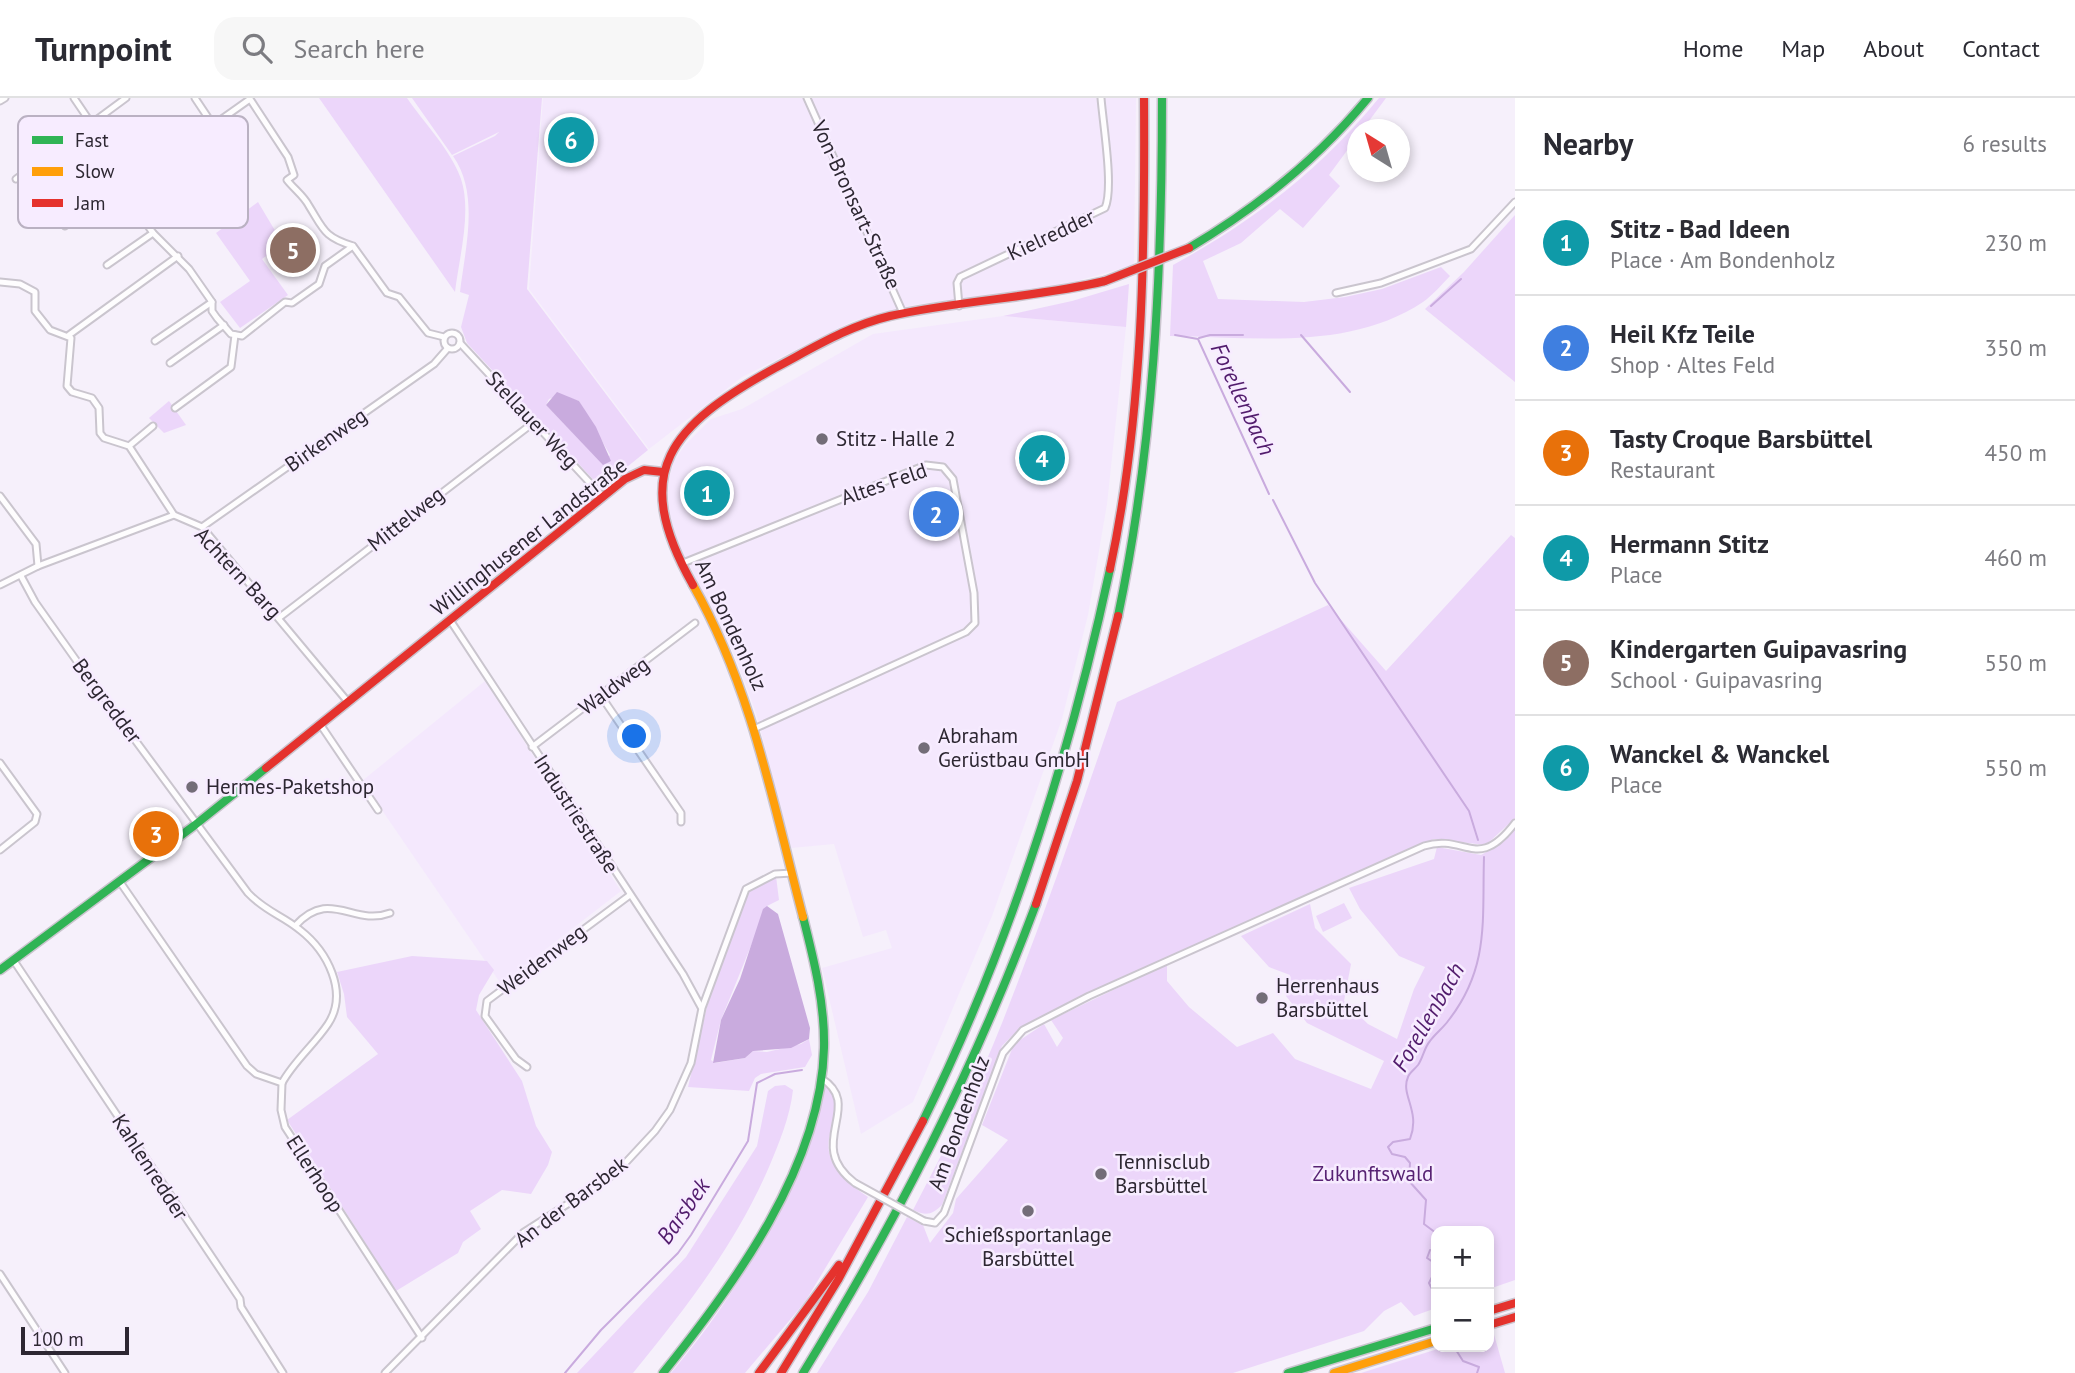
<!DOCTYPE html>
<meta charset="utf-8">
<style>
body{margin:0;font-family:"PT Sans",sans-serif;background:#f7f7f7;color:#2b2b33}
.controls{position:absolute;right:21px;bottom:21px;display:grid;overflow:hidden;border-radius:14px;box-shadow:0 4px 10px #0003}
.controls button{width:63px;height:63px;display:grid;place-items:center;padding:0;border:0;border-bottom:2px solid #e1e1e2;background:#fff;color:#2b2b33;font:35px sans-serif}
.compass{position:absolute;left:1347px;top:21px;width:63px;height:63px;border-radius:50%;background:#fff;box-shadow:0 4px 10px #0003;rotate:323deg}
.scale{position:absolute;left:21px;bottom:18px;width:108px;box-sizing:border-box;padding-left:7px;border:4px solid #2d2732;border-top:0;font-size:19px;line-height:24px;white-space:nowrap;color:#2d2732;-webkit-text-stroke:5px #f7ecff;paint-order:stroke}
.you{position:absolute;left:635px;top:639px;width:24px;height:24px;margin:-18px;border:5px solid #fff;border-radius:50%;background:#1a73e8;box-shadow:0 0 0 10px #1a73e833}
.badge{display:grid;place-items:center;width:46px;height:46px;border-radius:50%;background:#736d78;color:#fff;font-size:23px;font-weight:700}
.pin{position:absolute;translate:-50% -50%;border:4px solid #fff;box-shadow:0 2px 7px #0006}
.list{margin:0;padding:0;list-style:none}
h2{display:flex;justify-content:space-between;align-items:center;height:91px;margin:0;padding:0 28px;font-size:30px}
h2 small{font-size:23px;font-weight:400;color:#7c7c81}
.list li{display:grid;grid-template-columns:46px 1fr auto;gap:21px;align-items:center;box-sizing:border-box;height:105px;padding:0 28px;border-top:2px solid #e1e1e2}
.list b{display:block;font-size:26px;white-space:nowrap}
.list p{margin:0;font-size:23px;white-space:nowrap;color:#7c7c81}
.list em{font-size:23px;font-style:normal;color:#7c7c81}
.icon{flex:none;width:38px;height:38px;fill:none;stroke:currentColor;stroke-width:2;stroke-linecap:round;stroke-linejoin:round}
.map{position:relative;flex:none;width:1515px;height:1275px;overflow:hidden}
header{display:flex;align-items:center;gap:42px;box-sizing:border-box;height:98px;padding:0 35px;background:#fff;border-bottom:2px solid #e1e1e2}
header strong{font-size:33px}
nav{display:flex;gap:38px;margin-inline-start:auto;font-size:24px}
.search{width:490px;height:63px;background:#f7f7f7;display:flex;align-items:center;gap:18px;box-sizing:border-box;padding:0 24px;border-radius:21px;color:#7c7c81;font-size:26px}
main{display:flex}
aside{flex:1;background:#fff}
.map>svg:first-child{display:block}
</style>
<header>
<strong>Turnpoint</strong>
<div class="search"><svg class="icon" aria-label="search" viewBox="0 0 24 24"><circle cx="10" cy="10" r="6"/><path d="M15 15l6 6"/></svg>Search here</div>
<nav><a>Home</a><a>Map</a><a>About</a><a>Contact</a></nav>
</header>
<main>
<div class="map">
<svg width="1515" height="1275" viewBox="0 0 1515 1275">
<rect width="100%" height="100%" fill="#f6f0fb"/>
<g fill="#f4e8fd">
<path d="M543 0H1136L1134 167 1048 191 914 207 853 223 742 279 649 351 529 191Z"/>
<path d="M1003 218 1126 229 1107 406 1088 517 1062 621 992 818 913 1004 861 1036 822 870 892 850 886 832 863 839 834 746 791 750 756 615 735 558 670 429 665 402 668 383 674 363 685 347 711 321 742 311 873 236Z"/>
<path d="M485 583 621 793 501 886 362 683Z"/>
</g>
<g fill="#ecd6fa" fill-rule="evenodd">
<path d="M319 0H407C424 25 451 52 461 81 472 114 459 160 455 194Z"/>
<path d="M412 0H542L527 191 648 352 601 390 467 245 461 229 469 197 460 194C465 151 480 96 453 58L495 38 499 34 452 57ZM561 297 579 303 610 357 603 366 546 307 549 301Z"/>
<path d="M1379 0H1386L1363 31 1358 32 1357 39 1329 77 1340 88 1303 130 1280 111 1241 145 1203 163 1218 201 1304 204 1345 199 1382 191 1441 169 1450 178C1442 186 1433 197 1423 204 1349 253 1254 239 1170 238L1173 167C1255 122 1319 73 1379 0Z"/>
<path d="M258 104 283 146 262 161 288 197 240 230 220 204 250 183 216 135Z"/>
<path d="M1515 117V284L1425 211 1464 174Z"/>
<path d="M1129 186 1126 229 1003 218 1072 203Z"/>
<path d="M169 303 186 327 164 335 149 320Z"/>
<path d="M1511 437 1515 440V720L1486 747 1434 741 1418 747 1021 929 1002 948 942 1107C932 1117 926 1118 913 1112 945 1050 977 989 1002 925 1044 819 1080 712 1117 604L1328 507 1386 573Z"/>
<path d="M1515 730V1182L1489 1191V1133H1436V1210L1414 1218 1401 1204 1384 1213 1364 1233 1233 1275H817L868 1194 907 1119 923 1127 930 1145 953 1115 956 1101 1008 1042 982 1027 1014 946 1044 926 1057 949 1063 940 1051 922 1167 866V883L1189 909 1237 949 1273 935 1295 961 1371 991 1384 963 1307 925 1286 898 1290 877 1269 869 1241 838 1310 806 1315 830 1351 866 1344 903 1368 926 1397 941 1414 891 1425 869 1399 858 1360 811 1349 790 1434 761 1437 749 1481 757 1499 747Z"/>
<path d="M776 778 779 802 767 808 721 922 711 962 715 965 745 960 753 953 767 954 801 946 809 941 812 957 805 969 761 976 755 980 749 993 688 989 709 900 749 792Z"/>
<path d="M1344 805 1352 820 1323 834 1316 818Z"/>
<path d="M412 858 487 863 494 872 479 897 476 912 522 983 536 1028 552 1054 548 1067 531 1096 502 1092 470 1113 481 1131 463 1144 458 1155 396 1193 287 1022 378 956 347 919 344 896 337 874Z"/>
<path d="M785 987 793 992C790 1019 779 1045 769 1069 735 1147 686 1210 633 1275H577L686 1159 757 1048 768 993 775 988Z"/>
<path d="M828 989C858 1025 789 1046 868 1099L805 1204 745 1275H671C742 1191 794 1098 822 991Z"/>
<path d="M1493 1233 1505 1275H1361L1444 1249H1489V1235Z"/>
</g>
<g fill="#c9abde">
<path d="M557 294 579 303 596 329 611 363 603 367 546 307Z"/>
<path d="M767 808 778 816 810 930 809 941 791 950 753 953 745 960 713 965 721 922 740 881 763 811Z"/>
</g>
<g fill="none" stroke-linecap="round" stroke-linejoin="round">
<g stroke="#c9abde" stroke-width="2">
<path d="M1431 208 1461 181"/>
<path d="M1175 237 1198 241 1269 396"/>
<path d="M1301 237 1350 294"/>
<path d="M1199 240 1210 237H1243"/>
<path d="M1273 402 1315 485 1469 713 1478 742"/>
<path d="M1436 1135 1424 1126 1426 1102 1409 1083 1410 1065 1405 1059 1392 1056 1388 1049 1393 1044 1410 1041C1421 1013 1400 997 1408 979 1410 974 1415 971 1418 967 1423 960 1424 950 1430 943 1435 936 1443 930 1448 923 1490 870 1482 821 1484 759"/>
<path d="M1432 1148 1436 1139"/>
<path d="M1430 1152 1427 1160 1436 1166"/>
<path d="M1436 1171 1429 1185 1436 1199"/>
<path d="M1456 1252 1463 1263 1479 1269 1477 1275"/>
<path d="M565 1275 601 1232 678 1155 691 1137 748 1043 757 985 775 976 802 972"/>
</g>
<g stroke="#cac5ce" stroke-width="9">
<g id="street">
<path d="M74 0 129 81"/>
<path d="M195 0 213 27"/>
<path d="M807 0 903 215"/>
<path d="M0 3 5 0"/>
<path d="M16 81 126 0"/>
<path d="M65 128 119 87"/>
<path d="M353 148C324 139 324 132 309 108 304 98 294 91 287 82L294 77 288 59 250 1 137 81H129L119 87 153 135 189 171 212 204V213L217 220 231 236 242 238 285 204 292 205 319 186 325 168 353 148 387 195 399 199 428 235 444 239"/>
<path d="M107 167 153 135"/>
<path d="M0 184 20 186 35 194V213L50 232 71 240 67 288 72 294 92 300 99 310 100 335 104 340 129 348 174 417 202 429 348 604"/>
<path d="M1336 195 1381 185 1471 151 1515 104"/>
<path d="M959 208 957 185 960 179 1105 110C1114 90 1103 26 1101 0"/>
<circle cx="452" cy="243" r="8"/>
<path d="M69 237 178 158"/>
<path d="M155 243 212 204"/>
<path d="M460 245 603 399"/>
<path d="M170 265 224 227"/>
<path d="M175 310 231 269 235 237"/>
<path d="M129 348 153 328"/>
<path d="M0 398 36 446 38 468"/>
<path d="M202 429 434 266 448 250"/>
<path d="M683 465 926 367 943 369 953 381 974 495 975 525 966 534 756 630"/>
<path d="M21 478 35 504 76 562 248 795C266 814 282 817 300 832 327 853 349 894 328 926 314 947 294 963 282 985"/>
<path d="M0 487 38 468 174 417"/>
<path d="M280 519 533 325"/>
<path d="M450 522 683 876 701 909"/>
<path d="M601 598 681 715V724"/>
<path d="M320 626 378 712"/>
<path d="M532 649 695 525"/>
<path d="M0 665 37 716 35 724 0 752"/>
<path d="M120 784 247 968 256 976 282 985 281 1012 285 1029 422 1240"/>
<path d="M295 828C330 789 353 829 390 815"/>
<path d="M14 863 240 1201 241 1209 283 1275"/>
<path d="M527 969 516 961 485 918 487 903 630 797"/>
<path d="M821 980C866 1008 803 1046 855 1085"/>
<path d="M924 1123 935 1125 944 1115 1003 955 1023 932 1089 898 1424 748C1466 735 1477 775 1515 725"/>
<path d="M0 1176 65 1275"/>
<path d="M385 1275 524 1134 616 1075 655 1033 670 1012 691 965 702 910 746 791 775 776 792 775"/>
</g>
</g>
<g stroke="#cac5ce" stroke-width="11">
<g id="fast">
<path d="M1189 150C1258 109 1317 62 1368 0"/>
<path d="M1118 518C1154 347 1162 174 1162 0"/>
<path d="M0 872 195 727 266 670"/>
<path d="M923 1023C1010 847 1069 662 1110 471"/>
<path d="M663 1275C734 1187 821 1069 824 950 825 906 814 862 803 819"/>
<path d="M803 1275C897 1122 973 974 1036 806"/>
<path d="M1288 1275 1436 1230"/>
</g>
</g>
<g stroke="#cac5ce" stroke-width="11">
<g id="slow">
<path d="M693 487C752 591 773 705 803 819"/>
<path d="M1334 1275 1436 1243"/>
</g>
</g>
<g stroke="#cac5ce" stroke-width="11">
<g id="jam">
<path d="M1110 471C1143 317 1145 157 1144 0"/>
<path d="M693 487C628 372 671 328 775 270 813 250 848 228 890 218 961 202 1034 200 1105 183"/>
<path d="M266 670 625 381 644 372 663 374"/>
<path d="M1036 806 1077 683 1118 518"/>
<path d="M1489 1213 1515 1205"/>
<path d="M1489 1227 1515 1219"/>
<path d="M759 1275 839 1167"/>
<path d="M781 1275 838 1182 923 1023"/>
</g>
</g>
<use href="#street" stroke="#fefdfe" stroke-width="5"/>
<use href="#fast" stroke="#30b455" stroke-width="8"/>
<use href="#slow" stroke="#ff9f0a" stroke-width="8"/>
<use href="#jam" stroke="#e5322d" stroke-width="8"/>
<g stroke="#cac5ce" stroke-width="9" stroke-linecap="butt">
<path id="street-bridge" d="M855 1085 924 1123"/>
</g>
<g stroke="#cac5ce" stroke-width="11" stroke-linecap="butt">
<path id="jam-bridge" d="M1105 183 1189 150"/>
</g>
<use href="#street-bridge" stroke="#fefdfe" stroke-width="5"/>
<use href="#jam-bridge" stroke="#e5322d" stroke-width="8"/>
</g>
<g fill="#736d78" stroke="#f7ecff" stroke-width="2.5">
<circle cx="822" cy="341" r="7"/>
<circle cx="924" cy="650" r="7"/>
<circle cx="192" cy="689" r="7"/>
<circle cx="1262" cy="900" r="7"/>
<circle cx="1101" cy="1076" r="7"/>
<circle cx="1028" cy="1113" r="7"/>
</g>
<g text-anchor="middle" stroke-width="5" stroke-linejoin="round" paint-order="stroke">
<g font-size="21" fill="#2d2732" stroke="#f7ecff">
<text transform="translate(856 107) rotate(65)" y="7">Von-Bronsart-Straße</text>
<text transform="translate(1051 137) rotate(-25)" y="7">Kielredder</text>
<text transform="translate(532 322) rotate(47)" y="7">Stellauer Weg</text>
<text transform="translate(326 342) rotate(-35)" y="7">Birkenweg</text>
<text transform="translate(884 386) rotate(-19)" y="7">Altes Feld</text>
<text transform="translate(406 421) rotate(-38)" y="7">Mittelweg</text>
<text transform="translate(529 439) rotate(-38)" y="7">Willinghusener Landstraße</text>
<text transform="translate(238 475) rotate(47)" y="7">Achtern Barg</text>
<text transform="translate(731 527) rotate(65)" y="7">Am Bondenholz</text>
<text transform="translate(614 588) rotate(-37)" y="7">Waldweg</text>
<text transform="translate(107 603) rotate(53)" y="7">Bergredder</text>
<text transform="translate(576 716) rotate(57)" y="7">Industriestraße</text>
<text transform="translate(542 862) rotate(-37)" y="7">Weidenweg</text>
<text transform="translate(959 1025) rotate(-70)" y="7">Am Bondenholz</text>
<text transform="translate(150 1069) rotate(57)" y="7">Kahlenredder</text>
<text transform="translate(315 1076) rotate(57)" y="7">Ellerhoop</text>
<text transform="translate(571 1104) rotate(-37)" y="7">An der Barsbek</text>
</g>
<g font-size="21" fill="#2d2732" stroke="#f7ecff" text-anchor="start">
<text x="836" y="348">Stitz - Halle 2</text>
<text x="938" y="645">Abraham<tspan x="938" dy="24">Gerüstbau GmbH</tspan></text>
<text x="206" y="696">Hermes-Paketshop</text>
<text x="1276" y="895">Herrenhaus<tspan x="1276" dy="24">Barsbüttel</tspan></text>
<text x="1115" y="1071">Tennisclub<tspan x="1115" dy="24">Barsbüttel</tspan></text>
<text x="1028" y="1144" text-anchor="middle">Schießsportanlage<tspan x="1028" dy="24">Barsbüttel</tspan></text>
</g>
<g font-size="21" fill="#572273" stroke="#f7ecff">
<text x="1373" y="1083">Zukunftswald</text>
</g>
<g font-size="23" font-style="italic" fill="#521c6d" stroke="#f7ecff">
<text transform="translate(1243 301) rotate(65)" y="8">Forellenbach</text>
<text transform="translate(1428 919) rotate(-60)" y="8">Forellenbach</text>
<text transform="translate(683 1113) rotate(-55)" y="8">Barsbek</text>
</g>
</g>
<rect x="18" y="18" width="230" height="112" rx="10" fill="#f7ecff" stroke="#bab1c2" stroke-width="2"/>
<rect x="32" y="38" width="31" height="8" fill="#30b455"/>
<rect x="32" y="69" width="31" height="9" fill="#ff9f0a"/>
<rect x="32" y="101" width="31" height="8" fill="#e5322d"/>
<g font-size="19" fill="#2d2732">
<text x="75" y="49">Fast</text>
<text x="75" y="80">Slow</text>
<text x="75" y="112">Jam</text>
</g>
</svg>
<div class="controls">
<button>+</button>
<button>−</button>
</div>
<svg class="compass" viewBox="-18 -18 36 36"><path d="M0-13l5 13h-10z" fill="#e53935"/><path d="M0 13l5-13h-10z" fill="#7c7c81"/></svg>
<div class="scale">100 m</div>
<div class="you"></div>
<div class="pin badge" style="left:707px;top:395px;background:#0f9aa8">1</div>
<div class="pin badge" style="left:936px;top:416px;background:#3f7fe0">2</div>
<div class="pin badge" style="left:156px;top:736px;background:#e8710a">3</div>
<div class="pin badge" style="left:1042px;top:360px;background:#0f9aa8">4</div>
<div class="pin badge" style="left:293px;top:152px;background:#8d6e63">5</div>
<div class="pin badge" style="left:571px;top:42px;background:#0f9aa8">6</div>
</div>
<aside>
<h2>Nearby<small>6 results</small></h2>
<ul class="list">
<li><span class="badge" style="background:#0f9aa8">1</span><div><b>Stitz - Bad Ideen</b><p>Place · Am Bondenholz</p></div><em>230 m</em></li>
<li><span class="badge" style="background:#3f7fe0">2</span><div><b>Heil Kfz Teile</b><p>Shop · Altes Feld</p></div><em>350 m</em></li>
<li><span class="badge" style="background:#e8710a">3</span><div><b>Tasty Croque Barsbüttel</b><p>Restaurant</p></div><em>450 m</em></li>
<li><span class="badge" style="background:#0f9aa8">4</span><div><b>Hermann Stitz</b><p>Place</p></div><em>460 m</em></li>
<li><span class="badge" style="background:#8d6e63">5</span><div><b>Kindergarten Guipavasring</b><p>School · Guipavasring</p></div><em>550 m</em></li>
<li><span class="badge" style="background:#0f9aa8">6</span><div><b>Wanckel &amp; Wanckel</b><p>Place</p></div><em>550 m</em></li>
</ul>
</aside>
</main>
